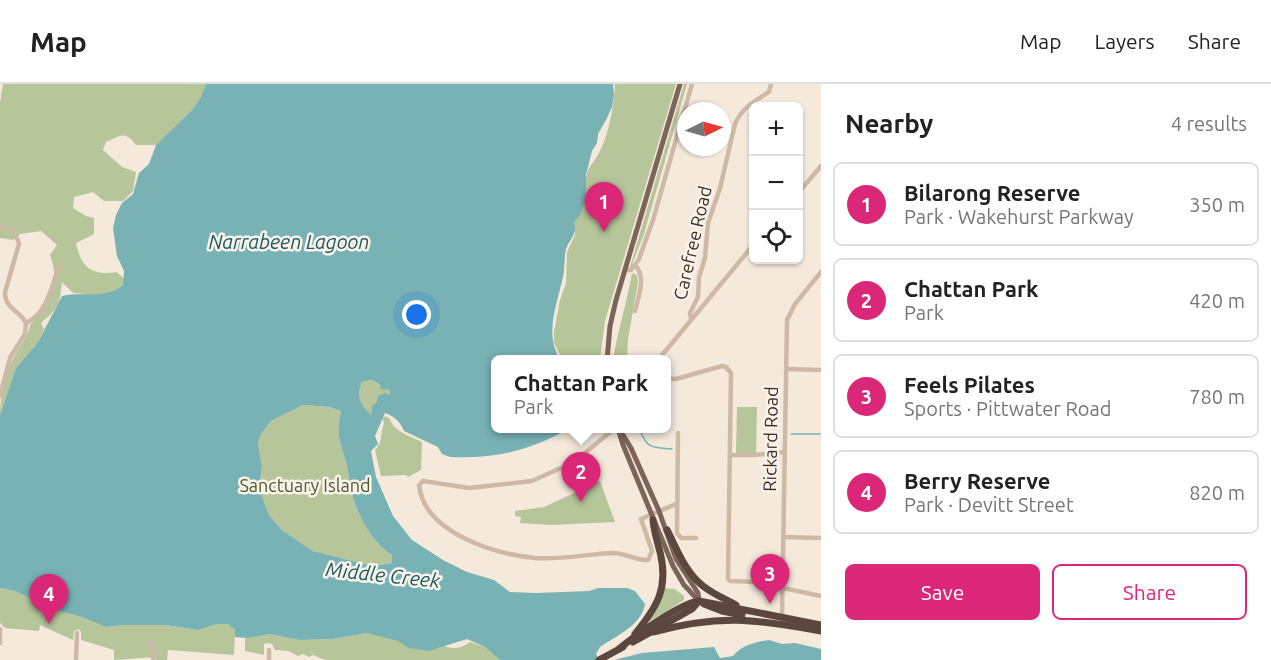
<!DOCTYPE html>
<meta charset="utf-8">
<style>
body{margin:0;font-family:Ubuntu,sans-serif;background:#f2f2f2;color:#222}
.controls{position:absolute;right:18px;top:18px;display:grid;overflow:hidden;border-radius:9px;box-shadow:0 2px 4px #0004}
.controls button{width:54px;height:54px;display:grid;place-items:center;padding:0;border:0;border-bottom:2px solid #e0e0e0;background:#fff;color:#222;font:30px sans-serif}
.compass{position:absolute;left:677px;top:18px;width:54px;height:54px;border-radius:50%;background:#fff;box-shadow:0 2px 4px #0004;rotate:85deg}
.you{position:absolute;left:417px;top:231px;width:21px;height:21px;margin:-15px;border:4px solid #fff;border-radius:50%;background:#1a73e8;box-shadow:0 0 0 9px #1a73e833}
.badge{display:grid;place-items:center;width:39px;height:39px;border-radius:50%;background:#db2777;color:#fff;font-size:20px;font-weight:700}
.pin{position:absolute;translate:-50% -50px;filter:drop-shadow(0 2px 3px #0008)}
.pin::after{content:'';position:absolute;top:32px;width:21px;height:18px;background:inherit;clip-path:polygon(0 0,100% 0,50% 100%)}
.popup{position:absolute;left:491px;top:271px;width:180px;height:78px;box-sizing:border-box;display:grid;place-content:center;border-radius:9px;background:#fff;filter:drop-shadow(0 2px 4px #0005);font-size:20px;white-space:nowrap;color:#767676}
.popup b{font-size:22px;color:#222}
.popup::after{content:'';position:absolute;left:50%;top:100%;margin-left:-12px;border:12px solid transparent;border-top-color:#fff}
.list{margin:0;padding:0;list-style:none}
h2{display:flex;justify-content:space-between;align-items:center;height:78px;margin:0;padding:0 24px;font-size:26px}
h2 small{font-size:20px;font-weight:400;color:#767676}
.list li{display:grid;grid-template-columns:39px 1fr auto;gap:18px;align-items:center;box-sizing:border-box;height:84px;margin:0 12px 12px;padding:0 12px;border:2px solid #e0e0e0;border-radius:9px}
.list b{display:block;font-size:22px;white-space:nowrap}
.list p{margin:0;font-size:20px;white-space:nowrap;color:#767676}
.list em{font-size:20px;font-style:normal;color:#767676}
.actions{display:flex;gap:12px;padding:18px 24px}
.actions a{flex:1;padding:14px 0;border:2px solid #db2777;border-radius:9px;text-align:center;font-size:21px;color:#db2777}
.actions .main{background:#db2777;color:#fff}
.icon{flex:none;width:33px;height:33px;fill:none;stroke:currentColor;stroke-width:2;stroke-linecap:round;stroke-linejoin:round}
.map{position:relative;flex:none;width:821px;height:576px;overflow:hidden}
header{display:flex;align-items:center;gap:36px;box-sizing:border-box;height:84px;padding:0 30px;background:#fff;border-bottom:2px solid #e0e0e0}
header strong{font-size:28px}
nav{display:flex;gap:33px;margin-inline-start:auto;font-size:21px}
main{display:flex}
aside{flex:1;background:#fff}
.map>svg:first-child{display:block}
</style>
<header>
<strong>Map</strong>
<nav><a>Map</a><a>Layers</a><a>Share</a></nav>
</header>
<main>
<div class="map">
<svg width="821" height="576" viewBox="0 0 821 576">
<rect width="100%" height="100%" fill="#f5e9dc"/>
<g fill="#b7c59b">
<path d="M3 0H206L201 13 193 25 156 61H136C124 46 121 52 106 58L103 66 122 83 136 88 133 107 123 117H104L93 108 74 113 73 124 86 132 94 134V150L76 159C81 184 92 192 117 188L125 196C118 216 90 210 73 209L62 198C60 212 62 217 51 230 48 234 44 235 41 239L44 245 38 258 16 284 0 331C0 314 5 291 13 275 18 264 28 254 30 241 49 221 61 198 50 171L57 161 41 147 20 150 13 156 0 154V19Z"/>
<path d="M615 0H676L605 237 600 275H562L554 259V248L560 216 566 199 567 168 575 151 574 139C589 120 582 110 587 90 589 81 595 77 599 69 609 51 614 21 615 0Z"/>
<path d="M684 0H687L644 150 631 183H630Z"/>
<path d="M632 189 637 191 638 199 628 255 627 275H613C618 246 627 218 632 189Z"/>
<path d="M372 296 385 305 390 306 389 311 377 318 372 332C360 322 356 312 362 298Z"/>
<path d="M303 321 330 323 341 327C335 353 341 358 347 382 349 391 349 400 352 409 357 431 372 459 392 471V479L372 482 313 467 282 446 269 431 263 415 260 398 262 383 258 359 261 350 271 337Z"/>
<path d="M737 323H757L756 370 736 369Z"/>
<path d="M386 332 390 335C393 347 412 353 422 358L421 386 408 393 406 391 381 392 375 366C383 359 380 349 384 339L382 334Z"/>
<path d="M600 397 615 438 551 441 520 439 521 433 515 432V427L544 423Z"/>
<path d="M0 504 15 507 52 525 82 533 106 543 123 541H165L198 546 217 540H228L235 546 234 571 168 566 167 576H156L155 573 114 576V566L81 556V548L79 545 74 547 73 556 40 541 39 547 5 544 0 539Z"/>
<path d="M664 504 675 505 684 512V516L649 538 656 525Z"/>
<path d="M367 549C377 551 390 553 399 557 418 566 424 569 444 562 454 566 462 564 470 558L485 563 500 576H325L313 571 309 573 303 570 298 572 289 567 275 566 272 560 267 559 264 560V571L245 567V554L269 550 300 556 333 555Z"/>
</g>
<g fill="#78b2b5" fill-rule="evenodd">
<path d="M206 0H613L614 11 612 23 607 34 598 50 597 59 592 67 586 91V114L580 131 574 139C578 150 569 156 566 165 564 174 565 184 563 193 557 220 544 250 560 275L496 276V344L568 345C529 367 494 375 450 373L442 370 438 363 404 347C400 337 394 332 385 329L375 352 378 360 371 367 376 393 393 432 412 456 443 476 467 488 494 496 510 508 536 509 589 507 598 504H627L635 507 645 520C642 541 616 552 600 563L596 570 599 576H500L485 563 467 555 429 567 409 564 398 557 367 549 333 555 300 556 269 550 247 554 235 553V546L228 540H217L198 546 165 541H123L106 543 82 533 52 525 15 507 0 504V331L16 284 38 258 62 212C83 207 106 216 123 201L124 187 117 172 113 144 116 131 122 119 133 110 139 89 149 80 156 61 193 25 201 13ZM372 296 380 301 381 305 390 306 389 311 385 309 378 312 377 318 372 322V331C360 322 356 312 362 298ZM303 321 330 323 341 327C335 353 341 358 347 382 349 391 349 400 352 409 357 431 372 459 392 471V479L372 482 313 467 282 446 269 431 263 415 260 398 262 383 258 359 261 350 271 337Z"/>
<path d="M769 556 782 560 795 559 821 565V576H614L642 569 714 563 720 574 733 572C742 561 755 558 769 556Z"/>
</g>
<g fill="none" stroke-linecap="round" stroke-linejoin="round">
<g stroke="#78b2b5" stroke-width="1.5">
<path d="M639 344C647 365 651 363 672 365"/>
<path d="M791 350H821"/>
</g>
<g stroke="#ceb9a7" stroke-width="4.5">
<path d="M798 109 821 82"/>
<path d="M0 142C9 146 17 150 19 160L5 208C5 225 19 226 26 239"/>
<path d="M625 186H631L639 175 653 136 692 0"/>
<path d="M635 227C638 213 647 193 635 181"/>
<path d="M691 234 690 229 698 213 699 193 705 174 708 139 720 104 735 40C742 24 754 17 769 8L771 0"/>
<path d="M26 239C47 230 52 202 59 182"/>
<path d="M658 276 754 160"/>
<path d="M786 285 821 286"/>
<path d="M666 294 676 295 722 282 726 283 731 289 728 495 730 497 754 498 821 512"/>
<path d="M0 312 10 274 25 250 26 239"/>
<path d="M615 344 574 378 532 397 469 404 423 397 419 401C424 449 495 470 535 474 561 476 587 470 613 469 625 469 638 477 648 476L652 467 641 435 676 420"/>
<path d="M678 349 677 449 681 454H696"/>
<path d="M730 371H755L784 368"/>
<path d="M783 453 821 454"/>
<path d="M782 533 787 236 795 220 821 188"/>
<path d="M0 545V559"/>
<path d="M149 557 153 564V576"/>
<path d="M76 576 77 549"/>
<path d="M269 576V566"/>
</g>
<g stroke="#7d6458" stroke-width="5">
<path d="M607 276 610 242 616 216 680 0"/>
<path d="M618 344 623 361 673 482 684 501 699 517"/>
<path d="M620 346 631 364 659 427 676 475 698 509 699 517"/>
</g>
<g stroke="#5c473e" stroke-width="7">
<path d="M667 446C677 465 685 488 703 502 713 510 725 515 736 521"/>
<path d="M704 520 722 527 742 531"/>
<path d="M653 548C720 530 754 535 821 547"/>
<path d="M635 550C657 523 669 504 660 468 657 457 654 447 653 436"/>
<path d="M633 558 692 525 699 517"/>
<path d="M619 565C634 552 681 519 699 517L821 541"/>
<path d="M599 576 623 563"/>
</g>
</g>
<g text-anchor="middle" stroke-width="5" stroke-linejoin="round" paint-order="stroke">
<g font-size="18" fill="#3a2e28" stroke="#fbf3ea">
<text transform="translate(693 159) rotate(-77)" y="6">Carefree Road</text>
<text transform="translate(771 355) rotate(-89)" y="6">Rickard Road</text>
</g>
<g font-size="18" fill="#495b29" stroke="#fbf3ea">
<text x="305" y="408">Sanctuary Island</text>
</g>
<g font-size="20" font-style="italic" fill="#195b60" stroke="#fbf3ea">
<text x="289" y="165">Narrabeen Lagoon</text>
<text transform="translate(383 491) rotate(6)" y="7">Middle Creek</text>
</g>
</g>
</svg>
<div class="controls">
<button>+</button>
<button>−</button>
<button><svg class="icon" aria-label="locate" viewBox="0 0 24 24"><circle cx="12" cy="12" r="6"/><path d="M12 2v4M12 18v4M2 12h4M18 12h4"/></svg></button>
</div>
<svg class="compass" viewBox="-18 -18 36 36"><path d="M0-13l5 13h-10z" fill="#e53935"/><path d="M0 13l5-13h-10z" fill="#767676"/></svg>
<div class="you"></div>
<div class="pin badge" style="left:604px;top:148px">1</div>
<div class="pin badge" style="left:581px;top:418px">2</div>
<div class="popup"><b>Chattan Park</b>Park</div>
<div class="pin badge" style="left:770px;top:520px">3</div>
<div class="pin badge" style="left:49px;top:540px">4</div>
</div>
<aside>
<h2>Nearby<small>4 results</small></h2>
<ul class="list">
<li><span class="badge">1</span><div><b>Bilarong Reserve</b><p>Park · Wakehurst Parkway</p></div><em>350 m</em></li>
<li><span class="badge">2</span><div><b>Chattan Park</b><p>Park</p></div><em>420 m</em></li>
<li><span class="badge">3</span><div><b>Feels Pilates</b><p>Sports · Pittwater Road</p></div><em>780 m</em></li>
<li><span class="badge">4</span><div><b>Berry Reserve</b><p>Park · Devitt Street</p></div><em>820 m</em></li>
</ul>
<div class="actions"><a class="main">Save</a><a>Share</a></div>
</aside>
</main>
